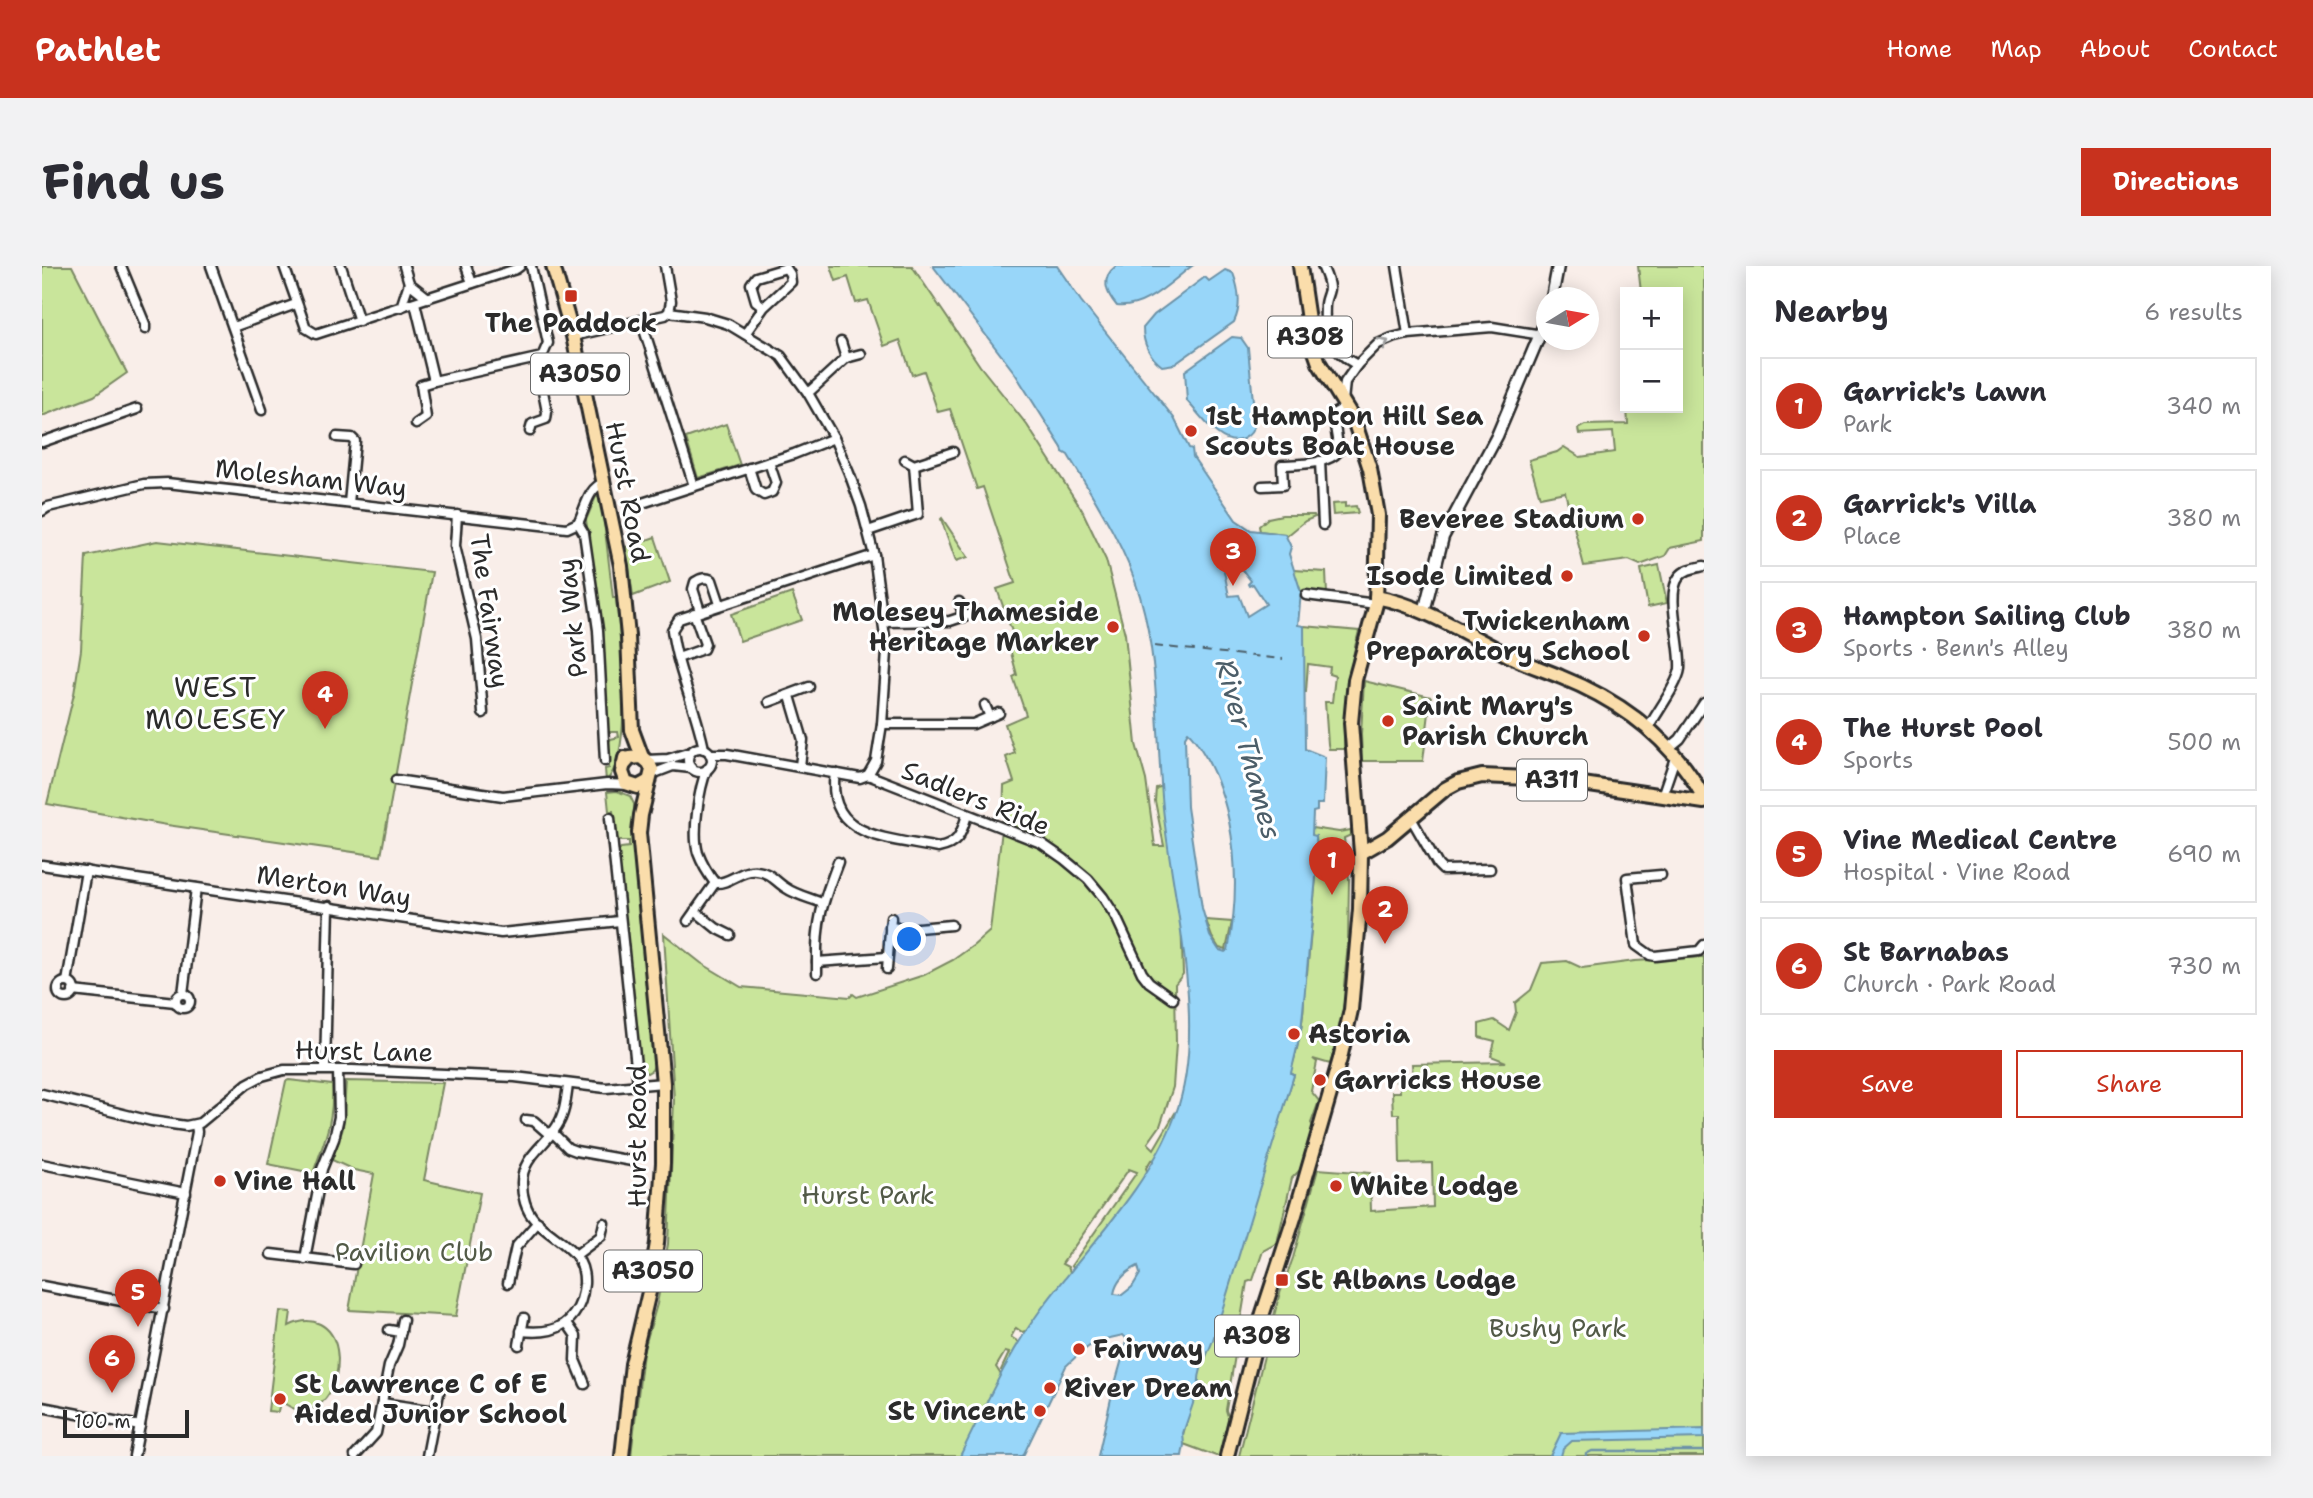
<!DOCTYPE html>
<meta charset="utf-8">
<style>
body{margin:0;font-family:"Shantell Sans",sans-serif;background:#f2f2f3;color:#2b2b33}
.controls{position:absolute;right:21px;top:21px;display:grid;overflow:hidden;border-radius:0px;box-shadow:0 4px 18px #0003}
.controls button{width:63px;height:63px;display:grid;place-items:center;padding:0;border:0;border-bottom:2px solid #e1e1e2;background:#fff;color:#2b2b33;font:35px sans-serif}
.compass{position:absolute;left:1494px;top:21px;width:63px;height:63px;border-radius:50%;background:#fff;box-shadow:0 4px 18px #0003;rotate:79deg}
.scale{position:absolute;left:21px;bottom:18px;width:126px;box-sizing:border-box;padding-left:7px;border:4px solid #2b2b2b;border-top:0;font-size:19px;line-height:24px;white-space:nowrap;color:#2b2b2b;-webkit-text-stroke:5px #fff;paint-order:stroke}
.you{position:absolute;left:868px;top:674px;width:24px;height:24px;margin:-18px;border:5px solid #fff;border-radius:50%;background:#1a73e8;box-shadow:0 0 0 10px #1a73e833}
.badge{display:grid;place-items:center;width:46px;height:46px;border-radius:50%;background:#c8321e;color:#fff;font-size:23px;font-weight:700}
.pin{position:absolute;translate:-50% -58px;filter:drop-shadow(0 2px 4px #0008)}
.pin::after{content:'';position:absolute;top:37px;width:24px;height:21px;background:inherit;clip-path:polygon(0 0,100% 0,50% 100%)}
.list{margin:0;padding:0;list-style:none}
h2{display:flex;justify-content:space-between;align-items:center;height:91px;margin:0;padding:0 28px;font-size:30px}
h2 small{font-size:23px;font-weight:400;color:#7c7c81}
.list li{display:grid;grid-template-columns:46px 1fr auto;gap:21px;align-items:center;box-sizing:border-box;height:98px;margin:0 14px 14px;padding:0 14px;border:2px solid #e1e1e2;border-radius:0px}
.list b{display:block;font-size:26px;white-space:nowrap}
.list p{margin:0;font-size:23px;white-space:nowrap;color:#7c7c81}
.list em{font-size:23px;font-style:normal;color:#7c7c81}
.actions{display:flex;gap:14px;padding:21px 28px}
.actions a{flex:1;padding:16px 0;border:2px solid #c8321e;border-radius:0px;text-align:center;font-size:24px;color:#c8321e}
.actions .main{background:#c8321e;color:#fff}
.map{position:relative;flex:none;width:1662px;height:1190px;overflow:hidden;border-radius:0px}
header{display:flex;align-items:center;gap:42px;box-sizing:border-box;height:98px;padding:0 35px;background:#c8321e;color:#fff}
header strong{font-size:33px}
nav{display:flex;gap:38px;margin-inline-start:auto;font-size:24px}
.intro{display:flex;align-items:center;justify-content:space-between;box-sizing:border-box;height:168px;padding:0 42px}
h1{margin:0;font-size:49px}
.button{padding:18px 32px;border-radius:0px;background:#c8321e;color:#fff;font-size:24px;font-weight:700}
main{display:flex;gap:42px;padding:0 42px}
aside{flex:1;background:#fff;border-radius:0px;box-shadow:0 4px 18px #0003}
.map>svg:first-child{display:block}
</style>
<header>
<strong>Pathlet</strong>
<nav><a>Home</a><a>Map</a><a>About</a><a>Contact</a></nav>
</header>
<div class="intro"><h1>Find us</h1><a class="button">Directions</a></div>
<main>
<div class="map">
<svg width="1662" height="1190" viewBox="0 0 1662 1190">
<rect width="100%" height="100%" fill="#f9eee9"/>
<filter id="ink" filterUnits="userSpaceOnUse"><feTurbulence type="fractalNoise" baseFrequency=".0143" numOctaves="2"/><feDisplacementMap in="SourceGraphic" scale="14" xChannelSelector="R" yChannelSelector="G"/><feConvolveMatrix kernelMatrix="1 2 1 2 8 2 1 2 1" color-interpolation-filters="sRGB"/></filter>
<g filter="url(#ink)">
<g fill="#c9e59b" stroke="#7a8863" stroke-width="2">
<path d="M0 0H30L85 107 52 130 0 150Z"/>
<path d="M789 0H870L938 100 985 159 1040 244 1064 294 1083 368 1094 478 1104 514 1113 580H1122L1113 535 1114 522 1122 520 1139 653 1141 708 1133 718 1134 777 1131 821 1118 860 1106 877 1112 883 1133 847 1139 852 1119 893 1109 894 1104 902 1110 919 1035 1004 1029 1000 1095 906 1087 903 1020 998 1026 1001 1031 1013 994 1062 980 1066 974 1062 969 1071 983 1080 966 1108 959 1104 967 1087 963 1086 954 1101 961 1112 923 1190H589L601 1087 615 1038 626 978 632 834 622 668 659 697 699 721 808 731 811 728 815 731 882 709 911 694 932 679 948 665 961 555 962 520 972 516 964 491 973 487 963 458 984 449 971 411 975 409 968 383 975 380 955 323 973 317 941 221 935 223 908 143 896 146 882 105 870 109 858 74 842 80 826 34 814 37 806 11 794 15Z"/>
<path d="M1596 0H1662V275L1628 282 1623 290 1598 299 1587 294 1542 300 1523 226 1498 231 1487 194 1515 186 1522 181 1538 191 1573 186 1571 166 1537 168 1536 163 1543 159 1586 158 1585 142H1636V26H1599Z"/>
<path d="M684 158 698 199 656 212 644 172Z"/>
<path d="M555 228 559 230 571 332H574C578 372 593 487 564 515L563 503 567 502 565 477 569 473 577 471 576 466H566L564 462 559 356 544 254Z"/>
<path d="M1303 237V241L1314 240 1316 247 1291 249 1290 238Z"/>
<path d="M1240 249H1272L1273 251 1263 255 1245 270 1243 268 1218 265 1217 260 1226 252Z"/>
<path d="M900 252 926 291 914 295 899 253Z"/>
<path d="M613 271 628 316 591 330 584 281Z"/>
<path d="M115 275 390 306 339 590 125 559 5 538 32 428 39 384 44 290Z"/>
<path d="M1617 299 1625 337 1606 341 1599 303Z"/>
<path d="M1251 304 1284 306 1285 328 1259 326Z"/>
<path d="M750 327 760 354 698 375 689 348Z"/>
<path d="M1262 360 1317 365C1306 406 1302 441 1302 483H1287L1286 478 1283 436H1290L1293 410 1287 408 1288 401 1266 398 1264 426H1262Z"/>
<path d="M1322 415 1389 431 1381 495H1320L1319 468Z"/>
<path d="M575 525 588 530 592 538V588L612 799 610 804 605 807 601 805 597 798 575 587 579 582 587 581V575H578L574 571 571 545H567L565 526Z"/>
<path d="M1270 562 1297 566 1309 564V569L1302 572 1307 613 1306 677 1302 720 1305 721 1294 779 1288 798 1271 793 1275 796 1269 825 1277 835 1269 857 1271 860 1258 904 1250 912 1235 977 1221 985 1211 1014 1205 1016 1184 1144 1188 1157 1180 1190H1174L1139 1177 1174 1038 1182 1034 1226 892 1224 889 1228 884 1252 809 1248 807C1258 775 1265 743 1261 709L1265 708 1275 601H1282L1275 595 1274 570H1270Z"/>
<path d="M1164 654 1190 656 1184 684 1177 682 1170 671Z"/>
<path d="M1662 691V1190H1197L1237 1030 1251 992 1276 903 1328 907 1329 945 1391 941 1390 897 1358 898 1357 848H1351L1350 826H1358V816H1354V812H1371L1370 798 1464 796 1449 790 1453 775 1437 771V758L1452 754 1467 764 1474 746 1473 737 1489 724 1500 697 1525 695 1540 702 1593 695Z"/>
<path d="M247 814 290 819C292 854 283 874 271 907L226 898 244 815Z"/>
<path d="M304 815 401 817 382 914 438 927 414 1050 307 1044 332 908 312 904 290 894 301 862Z"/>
<path d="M238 1045 249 1046 247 1060C257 1055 268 1053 278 1058 317 1078 287 1176 238 1134L236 1146 226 1145Z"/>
</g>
<g fill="#98d6f9" stroke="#6c92a7" stroke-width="2" fill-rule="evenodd">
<path d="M891 0H1015L1039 35 1132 152 1147 182 1150 183 1151 191 1194 254 1209 264 1243 268 1249 281 1247 288 1259 326 1256 359 1262 360 1263 483 1283 491 1281 538H1275V545L1271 546 1270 569 1274 570 1275 594 1285 595V601H1275L1259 765 1249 807 1252 809 1171 1074C1166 1089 1155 1104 1157 1120L1141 1167 1142 1179 1140 1190H1056L1070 1128 1084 1079 1085 1073 1081 1069 1055 1075 1039 1086 1024 1100 981 1190H918C942 1142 965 1090 997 1046 1043 983 1105 924 1133 850 1167 762 1130 634 1121 542 1114 471 1118 399 1098 330 1083 280 1053 234 1026 189L1021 186 1020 182 972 106ZM1187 287 1209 315 1206 318 1207 320 1211 318 1224 338 1205 350 1197 329 1187 330 1182 305 1187 303 1188 300 1182 291ZM1146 466C1153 472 1157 480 1162 488 1195 544 1199 622 1186 684L1183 686 1177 684 1168 670 1160 642 1145 541 1143 471ZM1096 1000 1098 1008 1090 1021 1080 1029 1072 1028C1074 1015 1084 1006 1096 1000Z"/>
<path d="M1074 0H1150C1128 16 1104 43 1075 40 1064 27 1058 12 1074 0Z"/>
<path d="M1183 4 1191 7C1197 23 1200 40 1192 56L1133 98 1120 100C1108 91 1101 78 1101 62L1112 49 1163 11 1167 15Z"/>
<path d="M1190 71 1199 72 1206 82 1213 156C1212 164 1209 169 1201 173 1180 183 1158 149 1145 135L1143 105Z"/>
<path d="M1662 1163V1172L1530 1175 1521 1183 1519 1190H1508L1519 1167Z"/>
</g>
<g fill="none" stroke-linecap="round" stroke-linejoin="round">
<path stroke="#6c92a7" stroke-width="2.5" d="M1544 1190V1188L1550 1185H1662"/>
<path stroke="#4c5e69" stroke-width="2" stroke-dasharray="9 7" stroke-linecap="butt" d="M1112 380 1241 393"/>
<g stroke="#2b2b2b" stroke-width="13">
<g id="minor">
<path d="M79 0 103 58V63"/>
<path d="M169 0 220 144"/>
<path d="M242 0 264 62 274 68 474 3 478 0"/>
<path d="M299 0 317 55"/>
<path d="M362 0 367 17 386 32"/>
<path d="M424 0 430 17"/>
<path d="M623 0 629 35 627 46"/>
<path d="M1280 0C1283 7 1287 15 1287 22 1287 27 1283 33 1283 39 1281 69 1289 85 1315 99"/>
<path d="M1355 0 1366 68"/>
<path d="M373 37 392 115 500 91"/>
<path d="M359 41 367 17"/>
<path d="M599 54 652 220"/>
<path d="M191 61 254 38"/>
<path d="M703 68 722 41 749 16 748 8 744 2 714 11 709 18 714 35 722 41"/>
<path d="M531 70 623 49 627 46 663 51 686 58 739 90 766 127 792 172 807 207 819 240 832 289 845 386 840 458 834 495 826 509"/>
<path d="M799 76 804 92"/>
<path d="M766 127 804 92 819 88"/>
<path d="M1301 135 1303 116 1315 99 1336 78 1350 72 1366 68 1450 61 1500 69"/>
<path d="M374 158 384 151 379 119 392 115"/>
<path d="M488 165 490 158 504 153 505 146 496 100 506 77 489 0"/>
<path d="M295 171 310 172 313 175 307 237"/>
<path d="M0 176 95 143"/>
<path d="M863 194 872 199 911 186"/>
<path d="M1278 195 1281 259"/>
<path d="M707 202 714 224 722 229 730 226 734 217 727 196"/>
<path d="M1220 220 1241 219 1240 199C1258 198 1285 199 1297 185L1291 148 1304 141"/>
<path d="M594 239 752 188 792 172"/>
<path d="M0 245 6 241 102 218 125 217 525 262 536 257"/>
<path d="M415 249 413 280 435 373 441 447"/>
<path d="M536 257 542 267 556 364 563 495"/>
<path d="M536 257C543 244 546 221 562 217"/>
<path d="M826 265 876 248 872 199"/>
<path d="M1264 329 1334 338"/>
<path d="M917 336 922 351"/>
<path d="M658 345 651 323 653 316C659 312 663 311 670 314L678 338"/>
<path d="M842 356 908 355 935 346"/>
<path d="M636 392 661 383 663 378 652 347"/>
<path d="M748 430 761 474 758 500"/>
<path d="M727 436 767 421"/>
<path d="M943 439 948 451"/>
<path d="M840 458H931L957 447"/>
<path d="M1607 461C1615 446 1636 418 1638 403 1640 378 1623 328 1637 311 1643 303 1653 302 1662 300"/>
<circle cx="658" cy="494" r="12"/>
<path d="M662 483C654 442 635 404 630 364L637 353 832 289"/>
<path d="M1626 483 1638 473 1662 437"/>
<path d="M668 488H685L818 512 826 509 999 577 1022 593 1046 613 1061 631 1074 651 1100 707 1107 716 1131 733"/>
<path d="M604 494 626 493 649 486"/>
<path d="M665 503C657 522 650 567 656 587 660 598 666 608 673 617 688 618 699 603 715 605 728 606 734 616 744 622 754 629 768 632 780 637"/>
<path d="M793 507C783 573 849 572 896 582 917 578 919 568 925 549"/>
<path d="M610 508 631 500 649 502"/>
<path d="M354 514 461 530 565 518 588 519"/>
<path d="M1620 530 1633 492"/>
<path d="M568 552 596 819"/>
<path d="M1369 552 1396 599 1401 604 1448 603"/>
<path d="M796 596C781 636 774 653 775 696L845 691"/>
<path d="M0 599 459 667 578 655"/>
<path d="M1619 609 1585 612 1594 679 1608 689 1613 690 1657 685 1662 679"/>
<path d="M653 645 674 662 688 669"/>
<path d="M646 655 673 617"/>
<path d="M848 661 865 663 909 659"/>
<path d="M845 703 849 652"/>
<path d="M775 707V696"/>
<path d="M25 716 44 605"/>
<circle cx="24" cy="724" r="8"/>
<path d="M31 725 133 736"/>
<circle cx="141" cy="735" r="7"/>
<path d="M141 728 154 622"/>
<path d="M283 803 287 640"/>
<path d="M0 828 109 855 144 860 158 857 205 818 220 810 242 804H310L473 811 564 822 621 817"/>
<path d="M484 854 492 855 508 869"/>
<path d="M510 866 526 882 534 885 590 895"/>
<path d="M0 898 144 927"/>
<path d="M229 988 312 998"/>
<path d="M534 989 559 970 562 957"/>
<path d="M263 993 280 903 292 873 297 851 296 804"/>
<path d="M466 1017 474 981 496 956"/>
<path d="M0 1020 122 1043"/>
<path d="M525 1057 534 1070 533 1094 543 1118"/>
<path d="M347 1064 359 1066"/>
<path d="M479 1065C499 1067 520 1066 532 1048 539 1039 541 1029 542 1018 544 982 512 976 492 953 484 944 480 930 480 918 479 892 503 880 515 860 523 848 524 833 526 819"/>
<path d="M477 1079 482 1052"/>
<path d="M340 1137 393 1145"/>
<path d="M0 1141 98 1160"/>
<path d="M92 1190 155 866 154 859"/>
<path d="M313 1190 334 1167 347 1100 356 1079 361 1054"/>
<path d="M385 1190 398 1122"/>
</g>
</g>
<g stroke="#2b2b2b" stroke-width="15">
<g id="tertiary">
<path d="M1510 32 1516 0"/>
<path d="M1382 346 1401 271 1455 170 1504 54"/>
</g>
</g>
<g stroke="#2b2b2b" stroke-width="18">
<g id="primary">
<path d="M511 0 531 70 579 300 586 370 590 464 600 491"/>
<path d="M1334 331C1383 340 1425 369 1470 391 1486 399 1503 404 1519 411 1579 435 1631 474 1662 532"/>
<path d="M583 492 580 506 584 517 596 521 607 515"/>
<path d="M1319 587 1345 572 1403 523 1416 516 1440 510 1507 513 1662 536"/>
<path d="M580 1190 590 1098 607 1026 615 977 621 897V817L597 567 599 549 610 504 607 497 600 491 588 492 581 500"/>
</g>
</g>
<g stroke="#2b2b2b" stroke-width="18">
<path id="trunk" d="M1185 1190 1221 1047 1252 952 1298 793 1309 744 1318 643 1319 587 1309 457 1313 414 1334 338 1336 249 1328 203 1312 154 1277 97 1269 74 1258 0"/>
</g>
<use href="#minor" stroke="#fff" stroke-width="8"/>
<use href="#tertiary" stroke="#fff" stroke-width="10"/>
<use href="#primary" stroke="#faddab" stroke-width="12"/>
<use href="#trunk" stroke="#faddab" stroke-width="12"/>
</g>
<defs><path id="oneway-chevron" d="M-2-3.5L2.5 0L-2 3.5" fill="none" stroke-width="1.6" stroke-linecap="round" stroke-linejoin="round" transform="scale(1.75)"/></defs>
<use stroke="#a0a0a0" href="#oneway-chevron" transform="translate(1342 77) rotate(-28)"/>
</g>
<g fill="#c8321e" stroke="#fff" stroke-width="2.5">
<rect x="522" y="23" width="14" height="14" rx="3.5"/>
<circle cx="1149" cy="165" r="7"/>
<circle cx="1596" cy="253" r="7"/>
<circle cx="1525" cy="310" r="7"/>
<circle cx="1071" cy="361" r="7"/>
<circle cx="1602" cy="370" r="7"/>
<circle cx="1346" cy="455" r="7"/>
<circle cx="1252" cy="768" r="7"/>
<circle cx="1278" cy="814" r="7"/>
<circle cx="178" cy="915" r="7"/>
<circle cx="1294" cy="920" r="7"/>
<rect x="1233" y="1007" width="14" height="14" rx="3.5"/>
<circle cx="1037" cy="1083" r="7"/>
<circle cx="1008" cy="1122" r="7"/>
<circle cx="238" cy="1133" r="7"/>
<circle cx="998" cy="1145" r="7"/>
</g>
<g text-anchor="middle" stroke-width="6" stroke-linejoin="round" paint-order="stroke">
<g fill="#fff" stroke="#6b6b6b" stroke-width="2">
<rect x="1226" y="50.5" width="84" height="41" rx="5"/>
<rect x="489" y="87.5" width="98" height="41" rx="5"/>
<rect x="1475" y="493.5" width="70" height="41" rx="5"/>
<rect x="562" y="984.5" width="98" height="41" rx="5"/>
<rect x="1173" y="1049.5" width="84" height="41" rx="5"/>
</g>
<g font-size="24" font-weight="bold" fill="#2b2b2b">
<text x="1268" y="79">A308</text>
<text x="538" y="116">A3050</text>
<text x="1510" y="522">A311</text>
<text x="611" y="1013">A3050</text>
<text x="1215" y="1078">A308</text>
</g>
<g font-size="26" font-weight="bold" fill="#2b2b2b" stroke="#fff" text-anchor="start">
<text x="529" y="66" text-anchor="middle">The Paddock</text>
<text x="1163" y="159">1st Hampton Hill Sea<tspan x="1163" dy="30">Scouts Boat House</tspan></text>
<text x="1582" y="262" text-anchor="end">Beveree Stadium</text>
<text x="1511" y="319" text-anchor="end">Isode Limited</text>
<text x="1057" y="355" text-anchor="end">Molesey Thameside<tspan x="1057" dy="30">Heritage Marker</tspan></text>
<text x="1588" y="364" text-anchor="end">Twickenham<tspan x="1588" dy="30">Preparatory School</tspan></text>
<text x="1360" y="449">Saint Mary's<tspan x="1360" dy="30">Parish Church</tspan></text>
<text x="1266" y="777">Astoria</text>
<text x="1292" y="823">Garricks House</text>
<text x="192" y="924">Vine Hall</text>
<text x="1308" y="929">White Lodge</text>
<text x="1254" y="1023">St Albans Lodge</text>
<text x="1051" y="1092">Fairway</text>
<text x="252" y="1127">St Lawrence C of E<tspan x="252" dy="30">Aided Junior School</tspan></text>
<text x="1022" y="1131">River Dream</text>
<text x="984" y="1154" text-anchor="end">St Vincent</text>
</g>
<g font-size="26" fill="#2b2b2b" stroke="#fff">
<text transform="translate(269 212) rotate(6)" y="9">Molesham Way</text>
<text transform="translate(586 226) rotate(79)" y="9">Hurst Road</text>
<text transform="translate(448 345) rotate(82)" y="9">The Fairway</text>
<text transform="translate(530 352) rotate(-96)" y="9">Park Way</text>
<text transform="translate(934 532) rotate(22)" y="9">Sadlers Ride</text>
<text transform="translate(292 620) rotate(9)" y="9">Merton Way</text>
<text transform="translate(322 785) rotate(1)" y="9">Hurst Lane</text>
<text transform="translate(595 870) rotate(-90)" y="9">Hurst Road</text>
</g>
<g font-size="26" fill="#525a47" stroke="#fff">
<text x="826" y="938">Hurst Park</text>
<text x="372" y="995">Pavilion Club</text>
<text x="1516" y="1071">Bushy Park</text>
</g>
<g font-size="28" letter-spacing="2" fill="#2b2b2b" stroke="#fff">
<text x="174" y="431">WEST<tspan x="174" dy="32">MOLESEY</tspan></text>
</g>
<g font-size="28" font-style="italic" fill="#4c5e69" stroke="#fff">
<text transform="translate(1207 483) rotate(75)" y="10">River Thames</text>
</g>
</g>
</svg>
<div class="controls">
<button>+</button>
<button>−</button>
</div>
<svg class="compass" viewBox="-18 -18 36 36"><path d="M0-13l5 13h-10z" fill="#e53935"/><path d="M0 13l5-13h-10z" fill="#7c7c81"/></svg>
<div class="scale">100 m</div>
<div class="you"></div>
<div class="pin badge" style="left:1290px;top:629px">1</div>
<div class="pin badge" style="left:1343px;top:678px">2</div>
<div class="pin badge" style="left:1191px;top:320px">3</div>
<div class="pin badge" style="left:283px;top:463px">4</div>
<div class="pin badge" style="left:96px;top:1061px">5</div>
<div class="pin badge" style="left:70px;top:1127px">6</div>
</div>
<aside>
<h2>Nearby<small>6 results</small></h2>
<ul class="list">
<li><span class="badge">1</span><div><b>Garrick's Lawn</b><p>Park</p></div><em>340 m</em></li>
<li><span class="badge">2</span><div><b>Garrick's Villa</b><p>Place</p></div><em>380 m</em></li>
<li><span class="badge">3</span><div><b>Hampton Sailing Club</b><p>Sports · Benn's Alley</p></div><em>380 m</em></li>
<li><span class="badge">4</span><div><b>The Hurst Pool</b><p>Sports</p></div><em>500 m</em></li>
<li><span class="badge">5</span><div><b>Vine Medical Centre</b><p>Hospital · Vine Road</p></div><em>690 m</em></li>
<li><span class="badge">6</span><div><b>St Barnabas</b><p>Church · Park Road</p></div><em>730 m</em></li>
</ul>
<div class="actions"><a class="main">Save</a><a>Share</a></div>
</aside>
</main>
